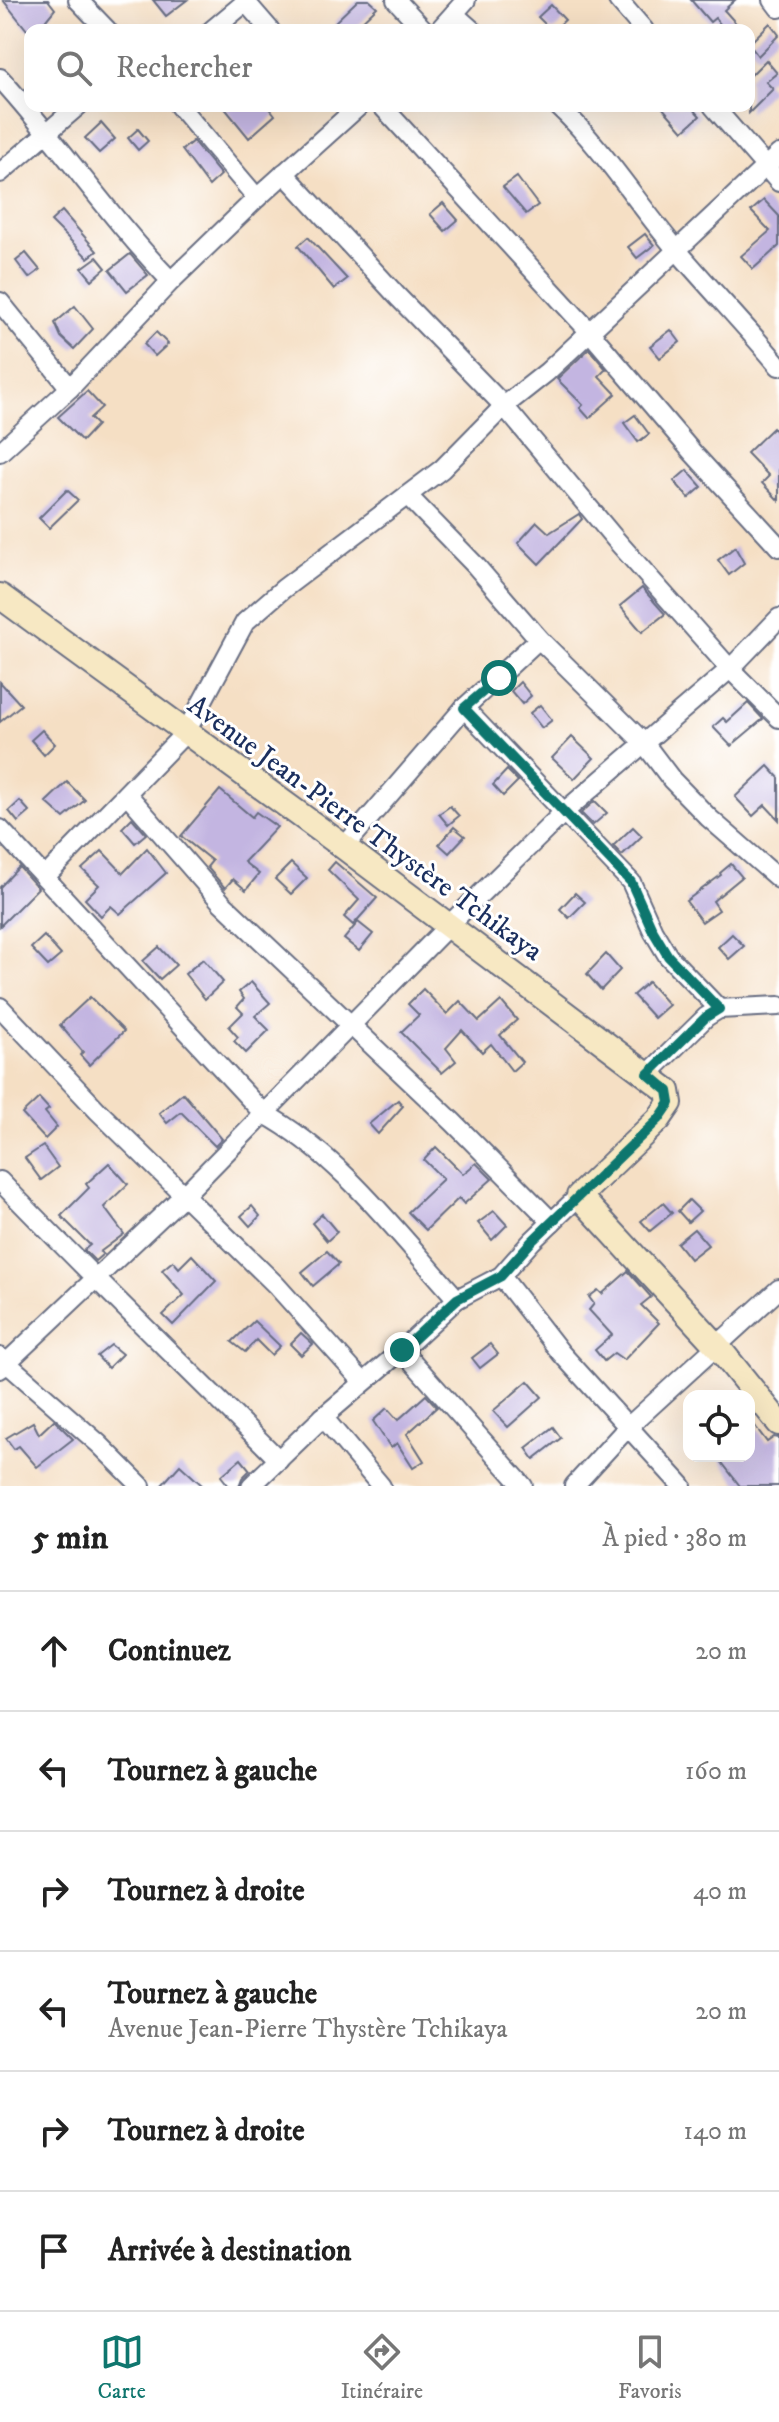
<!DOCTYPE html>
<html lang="fr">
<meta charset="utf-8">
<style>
body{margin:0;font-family:"IM FELL DW Pica",serif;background:#f2f2f2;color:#222}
.controls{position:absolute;right:24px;bottom:24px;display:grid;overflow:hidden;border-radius:16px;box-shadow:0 8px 32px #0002}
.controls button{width:72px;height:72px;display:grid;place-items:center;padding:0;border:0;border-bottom:2px solid #e0e0e0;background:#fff;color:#222;font:40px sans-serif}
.stop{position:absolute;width:24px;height:24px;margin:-18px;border:6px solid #0f766e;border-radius:50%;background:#fff}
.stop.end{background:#0f766e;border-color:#fff;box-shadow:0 2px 8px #0008}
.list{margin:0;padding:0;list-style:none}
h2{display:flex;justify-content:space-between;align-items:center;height:104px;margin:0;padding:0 32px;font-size:34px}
h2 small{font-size:26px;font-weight:400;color:#767676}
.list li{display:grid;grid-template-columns:52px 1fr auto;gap:24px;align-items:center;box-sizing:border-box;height:120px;padding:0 32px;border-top:2px solid #e0e0e0}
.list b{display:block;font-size:30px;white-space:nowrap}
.list p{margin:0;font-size:26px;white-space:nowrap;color:#767676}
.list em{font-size:26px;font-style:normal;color:#767676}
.icon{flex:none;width:44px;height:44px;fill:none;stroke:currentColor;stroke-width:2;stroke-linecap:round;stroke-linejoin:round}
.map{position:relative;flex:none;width:779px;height:1486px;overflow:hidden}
.search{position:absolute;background:#fff;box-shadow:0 8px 32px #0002;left:24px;right:24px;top:24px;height:88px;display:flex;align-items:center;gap:20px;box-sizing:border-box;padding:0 28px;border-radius:16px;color:#767676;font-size:30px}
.sheet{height:824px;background:#fff}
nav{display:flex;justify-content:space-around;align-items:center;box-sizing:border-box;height:112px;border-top:2px solid #e0e0e0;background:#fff;font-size:22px;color:#767676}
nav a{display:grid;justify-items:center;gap:4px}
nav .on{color:#0f766e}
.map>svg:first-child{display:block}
</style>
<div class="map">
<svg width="779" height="1486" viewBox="0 0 779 1486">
<rect width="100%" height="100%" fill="#fff"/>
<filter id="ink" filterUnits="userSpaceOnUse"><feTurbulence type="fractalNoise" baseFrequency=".0125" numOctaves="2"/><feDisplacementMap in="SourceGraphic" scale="16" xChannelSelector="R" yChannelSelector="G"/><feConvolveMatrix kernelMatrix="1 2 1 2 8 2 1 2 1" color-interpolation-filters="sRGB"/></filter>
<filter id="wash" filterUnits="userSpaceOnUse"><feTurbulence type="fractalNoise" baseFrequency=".006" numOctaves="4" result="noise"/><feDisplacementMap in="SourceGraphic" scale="32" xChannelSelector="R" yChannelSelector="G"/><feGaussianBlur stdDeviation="1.8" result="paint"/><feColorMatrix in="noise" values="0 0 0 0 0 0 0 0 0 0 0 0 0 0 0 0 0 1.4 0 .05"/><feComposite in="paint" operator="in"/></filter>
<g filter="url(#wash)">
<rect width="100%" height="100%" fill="#f5dfc4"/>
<g id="blocks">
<g fill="#c3b5e1">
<path d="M3 0H48L55 9 38 30H27Z"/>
<path d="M153 0H187L166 16Z"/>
<path d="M358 0H369L377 7 353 30H342L335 22Z"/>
<path d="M691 0H735L724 10 742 30H725L715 18 710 22Z"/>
<path d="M551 5 565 20 554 30H551L538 17Z"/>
<path d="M770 23 779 35 758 56 749 44Z"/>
<path d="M766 60 777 73 766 82 773 89 749 113V77Z"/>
<path d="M223 106H268L275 115 249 138Z"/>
<path d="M661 106H691L700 116 683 131Z"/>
<path d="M101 123 115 139 99 153 85 138Z"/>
<path d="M138 129 148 141 138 150 128 138Z"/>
<path d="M193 141 221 175 209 186 182 150Z"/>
<path d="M517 177 538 205 526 214 503 187Z"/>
<path d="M764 200 779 216V246L753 269 741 256 770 231 751 211Z"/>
<path d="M443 203 458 220 445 231 430 214Z"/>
<path d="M62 211 97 251 88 258 51 221Z"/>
<path d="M645 234 654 245 637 258 628 247Z"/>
<path d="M308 237 347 279 334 289 298 246Z"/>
<path d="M26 253 40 270 29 278 16 261Z"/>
<path d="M130 254 148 275 127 291 110 270Z"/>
<path d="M97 257 106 268 92 280 82 268Z"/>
<path d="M75 306 93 329 74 349 61 337 55 323Z"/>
<path d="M671 330 680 342 660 358 650 346Z"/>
<path d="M156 332 168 344 155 356 144 344Z"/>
<path d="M589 349 606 369 599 376 616 394 589 418 580 408 583 405 557 379Z"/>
<path d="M87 391 102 407 90 418 97 425 82 441 58 417Z"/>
<path d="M635 415 649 434 638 442 624 423Z"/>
<path d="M773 428 779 436V501L762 483 769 476 747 453Z"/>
<path d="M687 470 702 487 689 498 674 481Z"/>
<path d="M67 490 78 500 49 528 39 518Z"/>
<path d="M579 514 582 519 539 564 518 543 537 522 549 533Z"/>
<path d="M735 547 744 563 729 575 718 560Z"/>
<path d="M642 588 665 614 642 632 620 606Z"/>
<path d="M0 682 21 705 0 722Z"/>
<path d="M520 682 531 696 522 704 511 691Z"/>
<path d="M748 703 763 719 731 746 713 727 723 718 727 722Z"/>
<path d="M540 705 552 720 542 728 530 713Z"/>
<path d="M42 730 55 744 44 755 31 740Z"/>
<path d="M572 737 594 758 574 779 552 758Z"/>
<path d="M768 766 779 778V820L765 805 753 816 735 797Z"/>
<path d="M507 770 518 781 503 796 493 785Z"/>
<path d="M67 782 85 800 64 818 46 802Z"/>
<path d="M220 790 252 817 256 812 277 827 244 862 259 874 246 890 233 879 225 888 207 867 212 861 181 836Z"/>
<path d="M20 801 30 812 18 822 9 811Z"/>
<path d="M595 801 607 813 593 825 581 813Z"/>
<path d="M450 806 459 816 448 825 439 814Z"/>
<path d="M132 818 146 834 135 843 122 828Z"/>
<path d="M454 827 465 836 449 853 439 844Z"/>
<path d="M633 827 642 836 622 855 613 846Z"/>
<path d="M147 848 166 873 120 914 111 906 101 916 85 899 99 885 82 869 102 851 123 873Z"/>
<path d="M335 862 377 898 353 925 344 917 359 900 328 870Z"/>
<path d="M291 863 307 878 291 894 275 879Z"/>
<path d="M731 864 742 877 713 901 719 910 702 922 686 901 721 875 720 873Z"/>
<path d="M19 867 38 888 0 926V887Z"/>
<path d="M575 893 585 902 569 918 560 909Z"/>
<path d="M358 922 373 934 359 951 344 939Z"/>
<path d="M732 934 744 946 729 959 718 947Z"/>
<path d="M44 936 61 955 48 966 31 948Z"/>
<path d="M159 947 176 965 160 979 143 961Z"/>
<path d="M606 954 620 970 601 990 587 974Z"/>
<path d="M203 959 223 982 205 999 185 974Z"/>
<path d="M251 982 270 1003 255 1016 269 1030 246 1053 234 1041 238 1037 229 1027 243 1013 237 1007 244 999 239 992Z"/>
<path d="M648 982 669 1005 654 1018 633 995Z"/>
<path d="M423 989 447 1014 460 1001 479 1021 501 1001 517 1020 500 1035 522 1062 512 1071 491 1044 482 1052 462 1030 446 1048 456 1061 442 1073 401 1032 419 1015 408 1004Z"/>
<path d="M90 997 124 1031 89 1065 80 1055 83 1052 60 1025Z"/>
<path d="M183 1093 222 1139 215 1146 181 1112 167 1123 159 1113Z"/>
<path d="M39 1098 49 1109 45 1112 57 1127 45 1139 22 1114Z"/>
<path d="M398 1100 403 1106 378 1134 369 1124Z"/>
<path d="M43 1146 58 1167 41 1180 25 1158Z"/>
<path d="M436 1147 463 1174 476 1163 492 1179 464 1204 459 1198 426 1230 408 1212 443 1179 424 1160Z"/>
<path d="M109 1163 128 1184 104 1207 124 1234 100 1252 103 1254 95 1261 84 1250 90 1245 61 1216 89 1188 86 1184Z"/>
<path d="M689 1200 700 1211 688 1222 678 1211Z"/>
<path d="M663 1203 672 1213 650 1231 641 1221Z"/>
<path d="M252 1206 260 1216 250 1226 241 1216Z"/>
<path d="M494 1211 507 1225 492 1240 478 1223Z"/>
<path d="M322 1214 337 1232 327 1241 312 1223Z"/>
<path d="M694 1229 708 1245 690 1259 677 1243Z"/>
<path d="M327 1251 339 1264 313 1286 302 1272Z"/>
<path d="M192 1255 216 1281 173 1325 163 1315 184 1295 162 1270 173 1261 179 1268Z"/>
<path d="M628 1271 651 1297 641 1305 659 1323 624 1360 614 1353 604 1361 595 1350 612 1335 589 1310 594 1304 589 1297 598 1290 602 1294Z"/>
<path d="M254 1321 280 1346 271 1355 256 1340 245 1352 232 1342Z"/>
<path d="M301 1333 313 1344 301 1355 290 1344Z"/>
<path d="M490 1344 498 1354 480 1368 472 1358Z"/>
<path d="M111 1345 122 1354 108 1368 97 1356Z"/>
<path d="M528 1381 542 1397 508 1427 493 1411Z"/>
<path d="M426 1395 437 1407 407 1434 424 1461 413 1468 397 1443 391 1448 373 1421 387 1408 398 1420Z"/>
<path d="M749 1418 767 1442 774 1437 779 1438V1486H740L717 1456H749Z"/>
<path d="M54 1420 73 1439 37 1467 19 1446 14 1449 6 1438 33 1422 39 1434Z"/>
<path d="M553 1427 561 1438 534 1459 526 1448Z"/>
<path d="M241 1459 250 1470 242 1478 239 1486H229L221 1476Z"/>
<path d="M180 1465 203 1486H161Z"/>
</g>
</g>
</g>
<g filter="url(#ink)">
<use href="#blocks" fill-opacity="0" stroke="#676d82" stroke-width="2"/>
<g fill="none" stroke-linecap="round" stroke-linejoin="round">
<g stroke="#676d82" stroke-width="22">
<g id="street">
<path d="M78 0 107 30"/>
<path d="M244 0 270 30"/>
<path d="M396 0 424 30"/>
<path d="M618 0 644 30"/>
<path d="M773 0 779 8"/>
<path d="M454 14 472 30"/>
<path d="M212 30 248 0"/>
<path d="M439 30 466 0"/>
<path d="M0 78C60 144 109 217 171 281"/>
<path d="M179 106 257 198"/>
<path d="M382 106 589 331 693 453 779 547"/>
<path d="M558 106C604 149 636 202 676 249 710 289 746 326 779 366"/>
<path d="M713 106 779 182"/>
<path d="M0 173 78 106"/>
<path d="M284 173 398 297 504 406 616 540 730 669 779 718"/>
<path d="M0 302 70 388"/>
<path d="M0 452 70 388 171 281 257 198 359 106"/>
<path d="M408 496 476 566 539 639 644 743 672 780 709 818 779 879"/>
<path d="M464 708 631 882 653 931 668 956 719 1009"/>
<path d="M127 794 222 903 453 1122 552 1222"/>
<path d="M0 829 263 1113C339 1154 399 1235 457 1299"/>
<path d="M344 847 464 708 539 639"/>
<path d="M45 877 186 732 245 622 283 589 442 469 504 406 547 372 779 154"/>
<path d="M0 1007 98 1111 276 1285 363 1382"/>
<path d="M648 1074 706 1017 719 1009 779 1006"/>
<path d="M0 1181C91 1276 186 1367 279 1460"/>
<path d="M501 1276 561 1353 682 1486"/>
<path d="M402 1350 523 1486"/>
<path d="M0 1357 99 1444 141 1486"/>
<path d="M0 1369 183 1196 449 925 564 812 730 669 779 618"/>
<path d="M323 1417 381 1486"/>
<path d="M251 1486 323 1417 402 1350 457 1299 501 1276 532 1241 579 1196"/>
<path d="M574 1486 627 1428 779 1289"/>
</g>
</g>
<g stroke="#676d82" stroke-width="28">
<path id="secondary" d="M0 596 344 847 668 1091 670 1103 659 1119 579 1196 717 1346 779 1423"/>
</g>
<use href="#street" stroke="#fff" stroke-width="18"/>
<use href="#secondary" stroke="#f7e8c3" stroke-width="24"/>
</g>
</g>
<g fill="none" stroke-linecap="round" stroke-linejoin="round" filter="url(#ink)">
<path stroke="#0f766e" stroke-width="10" d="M402 1350 457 1299 501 1276 532 1241 659 1119 670 1103 668 1091 648 1074 706 1017 719 1009 668 956 653 931 631 882 464 708 499 678"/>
</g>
<g text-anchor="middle" stroke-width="6" stroke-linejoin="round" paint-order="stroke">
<g font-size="28" fill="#1b2f5e" stroke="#fff">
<text transform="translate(366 827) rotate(36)" y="10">Avenue Jean-Pierre Thystère Tchikaya</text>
</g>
</g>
</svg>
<div class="controls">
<button><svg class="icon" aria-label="locate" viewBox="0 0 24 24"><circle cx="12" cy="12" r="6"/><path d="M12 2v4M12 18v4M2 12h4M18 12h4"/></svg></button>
</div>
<div class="stop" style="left:499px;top:678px"></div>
<div class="stop end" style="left:402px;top:1350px"></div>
<div class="search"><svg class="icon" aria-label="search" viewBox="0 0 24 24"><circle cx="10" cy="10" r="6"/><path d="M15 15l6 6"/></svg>Rechercher</div>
</div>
<section class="sheet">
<h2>5 min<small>À pied · 380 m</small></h2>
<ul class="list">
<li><svg class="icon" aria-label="ahead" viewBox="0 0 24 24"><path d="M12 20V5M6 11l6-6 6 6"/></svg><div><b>Continuez</b></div><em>20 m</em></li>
<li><svg class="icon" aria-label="left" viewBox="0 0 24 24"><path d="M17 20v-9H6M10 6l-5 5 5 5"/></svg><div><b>Tournez à gauche</b></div><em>160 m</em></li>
<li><svg class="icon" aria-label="right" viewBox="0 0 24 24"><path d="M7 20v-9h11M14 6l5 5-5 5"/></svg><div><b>Tournez à droite</b></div><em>40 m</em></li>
<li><svg class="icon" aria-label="left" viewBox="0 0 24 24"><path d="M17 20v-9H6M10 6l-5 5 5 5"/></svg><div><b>Tournez à gauche</b><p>Avenue Jean-Pierre Thystère Tchikaya</p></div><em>20 m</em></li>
<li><svg class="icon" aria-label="right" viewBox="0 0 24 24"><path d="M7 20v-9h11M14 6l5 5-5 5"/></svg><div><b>Tournez à droite</b></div><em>140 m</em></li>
<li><svg class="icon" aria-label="arrive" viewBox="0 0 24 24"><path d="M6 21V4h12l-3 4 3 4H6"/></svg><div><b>Arrivée à destination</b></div></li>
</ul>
</section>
<nav>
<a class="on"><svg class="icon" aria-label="map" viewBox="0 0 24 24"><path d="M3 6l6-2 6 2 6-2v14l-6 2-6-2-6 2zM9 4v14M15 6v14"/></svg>Carte</a>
<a><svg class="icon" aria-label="directions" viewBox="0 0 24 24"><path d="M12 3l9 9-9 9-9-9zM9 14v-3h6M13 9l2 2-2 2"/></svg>Itinéraire</a>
<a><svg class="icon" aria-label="saved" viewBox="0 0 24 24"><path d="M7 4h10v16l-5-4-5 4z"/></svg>Favoris</a>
</nav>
